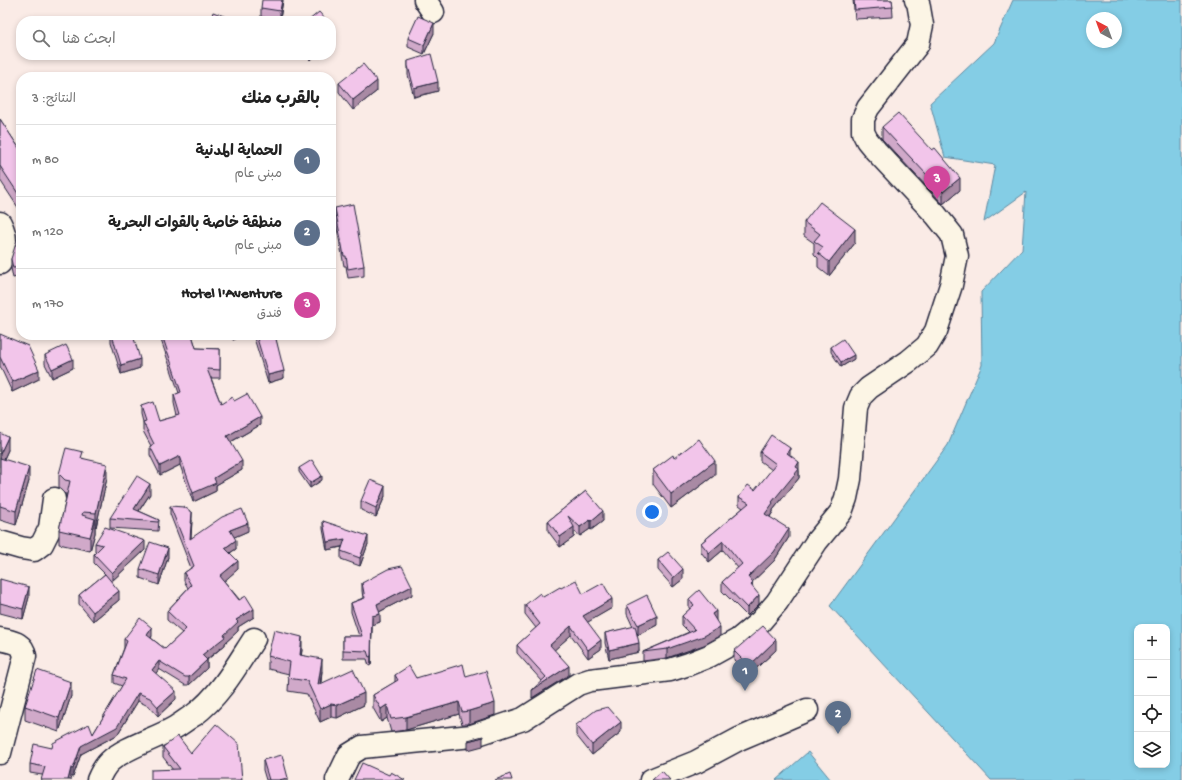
<!DOCTYPE html>
<html lang="ar">
<meta charset="utf-8">
<style>
body{margin:0;font-family:"Gochi Hand","Playpen Sans Arabic",sans-serif;background:#f6f6f6;color:#222;direction:rtl}
.controls{position:absolute;right:12px;bottom:12px;display:grid;overflow:hidden;border-radius:8px;box-shadow:0 2px 6px #0003}
.controls button{width:36px;height:36px;display:grid;place-items:center;padding:0;border:0;border-bottom:1px solid #e0e0e0;background:#fff;color:#222;font:20px sans-serif}
.compass{position:absolute;left:1086px;top:12px;width:36px;height:36px;border-radius:50%;background:#fff;box-shadow:0 2px 6px #0003;rotate:319deg}
.you{position:absolute;left:652px;top:512px;width:14px;height:14px;margin:-10px;border:3px solid #fff;border-radius:50%;background:#1a73e8;box-shadow:0 0 0 6px #1a73e833}
.badge{display:grid;place-items:center;width:26px;height:26px;border-radius:50%;background:#0b8043;color:#fff;font-size:13px;font-weight:700}
.pin{position:absolute;translate:-50% -33px;filter:drop-shadow(0 1px 2px #0008)}
.pin::after{content:'';position:absolute;top:21px;width:14px;height:12px;background:inherit;clip-path:polygon(0 0,100% 0,50% 100%)}
.list{margin:0;padding:0;list-style:none}
h2{display:flex;justify-content:space-between;align-items:center;height:52px;margin:0;padding:0 16px;font-size:17px}
h2 small{font-size:13px;font-weight:400;color:#767676}
.list li{display:grid;grid-template-columns:26px 1fr auto;gap:12px;align-items:center;box-sizing:border-box;height:72px;padding:0 16px;border-top:1px solid #e0e0e0}
.list b{display:block;font-size:15px;white-space:nowrap}
.list p{margin:0;font-size:13px;white-space:nowrap;color:#767676}
.list em{font-size:13px;font-style:normal;color:#767676}
.icon{flex:none;width:22px;height:22px;fill:none;stroke:currentColor;stroke-width:2;stroke-linecap:round;stroke-linejoin:round}
.map{position:relative;flex:none;width:1182px;height:780px;overflow:hidden;direction:ltr}
.search{position:absolute;background:#fff;box-shadow:0 2px 6px #0003;left:16px;top:16px;width:320px;height:44px;display:flex;align-items:center;gap:10px;box-sizing:border-box;padding:0 14px;border-radius:16px;color:#767676;font-size:15px}
.panel{position:absolute;background:#fff;box-shadow:0 2px 6px #0003;left:16px;top:72px;width:320px;height:268px;border-radius:16px;direction:rtl}
.map>svg:first-child{display:block}
</style>
<div class="map">
<svg width="1182" height="780" viewBox="0 0 1182 780">
<rect width="100%" height="100%" fill="#faebe6"/>
<filter id="ink" filterUnits="userSpaceOnUse"><feTurbulence type="fractalNoise" baseFrequency=".025" numOctaves="2"/><feDisplacementMap in="SourceGraphic" scale="8" xChannelSelector="R" yChannelSelector="G"/><feConvolveMatrix kernelMatrix="1 2 1 2 8 2 1 2 1" color-interpolation-filters="sRGB"/></filter>
<g filter="url(#ink)">
<g fill="#84cde5" stroke="#5d89a1" fill-rule="evenodd">
<path d="M1013 0H1182V780H991L830 606 948 445 982 365 981 292 1022 249 1026 192 984 222 995 165 945 157 930 103 994 43ZM1092 18H1116V42H1092ZM1137 627H1167V765H1137Z"/>
<path d="M808 752 831 780H776Z"/>
</g>
<g fill="none" stroke-linecap="round" stroke-linejoin="round">
<g stroke="#22223b" stroke-width="25">
<g id="minor">
<path d="M425 0 433 12"/>
<path d="M0 223C8 239 5 246 0 263"/>
<path d="M0 542 21 548 34 550 42 544 50 528 54 499"/>
<path d="M0 639C11 642 23 642 25 656L0 753"/>
<path d="M98 780C101 773 104 767 109 762 125 747 155 739 174 728 181 724 187 719 194 715 220 696 237 665 254 639"/>
<path d="M337 780 349 755 362 747 472 736 523 719 578 684 590 680 670 670 689 664 709 656 738 640 760 622 777 602 817 541 841 512 846 498 850 479 856 408 861 396 869 388 909 361 927 346 936 331 951 285 957 256 952 235 936 215 876 151 867 140 863 132V119L868 108 918 44 922 25 918 2 916 0"/>
<path d="M651 780 696 762 739 739 807 710"/>
</g>
</g>
<use href="#minor" stroke="#fcf5e5" stroke-width="22"/>
</g>
<g fill="#d0a9c9" stroke="#22223b">
<path d="M283 0 280 19 261 17V8Z"/>
<path d="M853 0H892L893 17 855 19Z"/>
<path d="M434 33 424 54 408 47V38Z"/>
<path d="M306 55H315L310 60Z"/>
<path d="M408 61 438 91 414 97 408 75Z"/>
<path d="M339 83 377 91 353 110 339 92Z"/>
<path d="M0 119 21 151V212L0 180Z"/>
<path d="M882 127 960 190 943 204 882 139Z"/>
<path d="M335 208 364 266V276L348 278 346 266H344L335 217Z"/>
<path d="M804 222 855 243 829 276 818 267V258L814 254V243L804 236Z"/>
<path d="M21 239V276L13 278 11 268V259Z"/>
<path d="M0 334 39 379 12 392 0 366Z"/>
<path d="M111 335H133L140 368 121 374 111 342Z"/>
<path d="M161 335H192L196 348 220 349V378H211L221 404 234 401 260 425 231 442 242 470 216 485V491L193 502 180 465 160 475 150 455V446H151L143 431V422L141 414V406L159 421 177 416 174 403V395L179 393 161 340Z"/>
<path d="M231 335H244L233 340Z"/>
<path d="M253 335H275L284 378 268 383Z"/>
<path d="M831 347 854 359 841 367 831 352Z"/>
<path d="M45 355 73 368 52 378 45 364Z"/>
<path d="M0 433 8 450 4 459 29 481 16 525 0 520Z"/>
<path d="M760 452 790 455 799 471V478L773 510V512L770 517 789 537 774 561 752 582 753 588 759 604 747 616 722 591V582L738 568 723 550 709 562 701 552V543L743 508 739 505V497L755 490 772 470 760 461Z"/>
<path d="M83 458 107 478 96 527 95 526V533L90 551 59 544V530L67 494H65L59 488V474Z"/>
<path d="M674 458 715 475 671 508 653 484V470Z"/>
<path d="M299 468 322 480 310 488 299 472Z"/>
<path d="M586 491 603 521 591 530 590 529 580 536 574 531V537L560 547 548 531V521Z"/>
<path d="M150 494 139 511 159 520 158 531 110 528V518Z"/>
<path d="M385 496 376 517 361 510V501Z"/>
<path d="M170 506 192 520 191 538 248 531 234 537 236 549 230 553 238 569 224 581 254 617 238 627V631L225 643V645L207 660V668L189 685H185L159 669 155 674 176 699 158 716 150 707 138 701 117 735 81 754 73 777 42 775 30 773V764L52 748 93 734 122 686 114 683V675L124 648V639L152 636 151 638 165 649 182 633 167 620V611L188 588 184 581V573L191 568 170 514Z"/>
<path d="M323 521 368 544 360 566 341 559V551L342 547 327 550 323 529Z"/>
<path d="M95 543 145 550 112 581 119 600 93 621 79 604V595L105 574 94 563V554L96 552H95Z"/>
<path d="M168 557 159 585 140 578V569Z"/>
<path d="M658 560 683 579 673 587 658 570Z"/>
<path d="M0 579 29 597 23 619 0 613Z"/>
<path d="M362 583 412 595 379 612 380 622 372 625 371 665 369 666 367 659H343V636H359L351 612V603L363 598 362 591Z"/>
<path d="M583 594 612 608 587 622 601 649 588 658 571 635 554 650 569 675 532 698 542 681 517 653V645L536 628 525 614V605L543 597Z"/>
<path d="M689 599 716 620V621L720 636 704 645 667 658 643 661V652L689 632 682 625V616L690 609 689 608Z"/>
<path d="M627 605 657 625 638 635 637 633 639 652 609 659 605 643V633L633 627 627 614Z"/>
<path d="M302 650 301 655 322 671 321 684 364 705 337 718 331 717 320 722 307 694 288 691 289 674 268 669V656Z"/>
<path d="M776 650 749 675 734 660V651Z"/>
<path d="M395 675 416 678 466 677 495 715 469 724H462L459 714 406 730 391 732 387 718 381 722 373 708V695L395 682Z"/>
<path d="M71 696 59 732 25 720V706Z"/>
<path d="M576 725 621 732 592 755 576 735Z"/>
<path d="M163 747 191 753 242 780 173 770 163 757Z"/>
<path d="M263 760 288 780H266L263 770Z"/>
</g>
<g fill="#a98aa4" stroke="#22223b">
<path d="M282 0H283L280 19V11Z"/>
<path d="M434 23V33L424 54V45Z"/>
<path d="M334 28V38L331 41V31Z"/>
<path d="M310 55H315L310 60Z"/>
<path d="M377 81V91L353 110V100Z"/>
<path d="M438 82V91L414 97V88Z"/>
<path d="M960 178V190L943 204V192Z"/>
<path d="M855 229V243L829 276V262Z"/>
<path d="M233 335H244L233 340Z"/>
<path d="M854 355V359L841 367V362Z"/>
<path d="M73 359V368L52 378V369Z"/>
<path d="M140 359V368L121 374V365Z"/>
<path d="M39 370V379L12 392V382Z"/>
<path d="M284 371V378L268 383V375Z"/>
<path d="M260 417V425L227 444V436Z"/>
<path d="M8 437V450L0 467V454Z"/>
<path d="M790 448V457L787 453Z"/>
<path d="M180 456V465L160 475V466Z"/>
<path d="M242 461V470L216 485V491L193 502V493L214 478Z"/>
<path d="M715 461V475L671 508V494Z"/>
<path d="M799 462V478L773 510V512L765 523V514L772 502Z"/>
<path d="M107 464V478L96 527V513Z"/>
<path d="M29 467V481L16 525V511Z"/>
<path d="M322 476V480L310 488V483Z"/>
<path d="M150 484V494L134 518V509Z"/>
<path d="M385 486V496L376 517V508Z"/>
<path d="M603 511V521L591 530V521Z"/>
<path d="M192 512V520L190 547V539Z"/>
<path d="M95 519V533L90 551V537Z"/>
<path d="M590 520V529L580 536V527Z"/>
<path d="M248 523V531L230 539V530Z"/>
<path d="M574 527V537L560 547V537Z"/>
<path d="M789 529V537L774 561 748 586V577Z"/>
<path d="M368 536V544L360 566V558Z"/>
<path d="M345 539V546L327 550V542Z"/>
<path d="M236 540V549L225 556V548Z"/>
<path d="M145 541V550L112 581V573Z"/>
<path d="M723 541V550L709 562V553Z"/>
<path d="M168 548V557L159 585V575Z"/>
<path d="M238 561V569L220 585V576Z"/>
<path d="M683 569V579L673 587V578Z"/>
<path d="M412 586V595L377 613V604Z"/>
<path d="M29 587V597L23 619V609Z"/>
<path d="M119 591V600L93 621V612Z"/>
<path d="M759 595V604L747 616V608Z"/>
<path d="M612 599V608L583 625V616Z"/>
<path d="M254 609V617L238 627V631L225 643V645L202 663V655L224 635 236 620Z"/>
<path d="M716 611V620L712 623V614Z"/>
<path d="M380 614V622L372 625 371 665 372 616Z"/>
<path d="M657 616V625L638 635V625Z"/>
<path d="M571 626V635L550 654V645Z"/>
<path d="M720 627V636L704 645 667 658V649Z"/>
<path d="M152 628V636L147 643V635Z"/>
<path d="M302 637V650L300 668V655Z"/>
<path d="M601 640V649L588 658V650Z"/>
<path d="M776 640V650L749 675V666Z"/>
<path d="M639 643V652L609 659V650Z"/>
<path d="M322 659V671L318 698V685Z"/>
<path d="M207 660V668L189 685V677Z"/>
<path d="M159 661V669L152 679V670Z"/>
<path d="M569 666V675L532 698V690Z"/>
<path d="M71 682V696L59 732V718Z"/>
<path d="M176 691V699L158 716V707Z"/>
<path d="M138 693V701L117 735 81 754 73 777V769L81 746Z"/>
<path d="M364 693V705L337 718V705Z"/>
<path d="M459 702V714L406 730V717Z"/>
<path d="M495 703V715L469 724V711Z"/>
<path d="M331 704V717L320 722V709Z"/>
<path d="M387 705V718L381 722V709Z"/>
<path d="M621 722V732L592 755V745Z"/>
<path d="M483 737V746L468 750V741Z"/>
<path d="M71 768V777L70 780H68Z"/>
<path d="M288 778V780H279Z"/>
</g>
<g fill="#f2c5ea" stroke="#22223b">
<path d="M262 0H282L280 11 261 8Z"/>
<path d="M854 0H892L893 7 855 10Z"/>
<path d="M213 12 229 18 228 21H210Z"/>
<path d="M319 12 327 21H308Z"/>
<path d="M418 16 434 23 424 45 408 38Z"/>
<path d="M331 25 334 28 331 31Z"/>
<path d="M431 54 438 82 414 88 408 66V61Z"/>
<path d="M363 64 377 81 353 100 339 83Z"/>
<path d="M898 113 932 150 935 148 960 178 943 192 882 127Z"/>
<path d="M0 119 21 151V198L0 166Z"/>
<path d="M820 202 855 229 829 262 818 253 823 247 814 241 820 234 804 222Z"/>
<path d="M353 204 364 266 348 269 346 256H344L335 208Z"/>
<path d="M21 239V267L13 268 11 259 17 240Z"/>
<path d="M0 334 28 346 39 370 12 382 0 357Z"/>
<path d="M112 335H133L140 359 121 365Z"/>
<path d="M162 335H192L196 348 220 349V370L207 369 221 404 232 397 234 401 247 394 260 417 227 436 242 461 214 478 216 483 193 493 180 456 160 466 150 446 154 444 143 422 146 421 141 406 153 402 159 421 180 415 174 395 181 392Z"/>
<path d="M256 335H275L284 371 268 375Z"/>
<path d="M843 339 854 355 841 362 831 347Z"/>
<path d="M66 345 73 359 52 369 45 355Z"/>
<path d="M0 433 8 437 0 454Z"/>
<path d="M771 435 790 448 787 453 799 462 796 467 799 469 772 502 773 503 765 514 789 529 774 552 748 577 753 583 751 585 759 595 747 608 722 582 742 564 723 541 709 553 701 543 749 503 739 497 748 485 755 490 776 464 760 452Z"/>
<path d="M699 439 715 461 671 494 653 470 673 455 674 458Z"/>
<path d="M66 448 83 452 81 458 107 464 96 513 83 512 82 515 95 519 90 537 59 530 70 481 65 480 59 474Z"/>
<path d="M0 458 29 467 16 511 0 506Z"/>
<path d="M312 460 322 476 310 483 299 468Z"/>
<path d="M137 476 150 484 134 509 159 520 158 522 110 518Z"/>
<path d="M370 480 385 486 376 508 361 501Z"/>
<path d="M586 491 603 511 591 521 590 520 580 527 568 516 574 527 560 537 548 521Z"/>
<path d="M170 506 184 507 192 512 190 539 222 517 242 509 248 523 230 530 236 540 225 548 238 561 220 576 239 600 246 596 254 609 236 620 238 622 224 635 225 637 202 655 207 660 189 677H185L159 661 152 670 176 691 158 707 150 698 138 693 117 727 81 746 73 769 71 768 68 780H41L45 767 30 764 34 744 52 748 53 743 89 724 93 734 126 679 114 675 127 641 124 639 140 618 152 628 147 635 165 649 186 629 167 611 191 585 184 573 194 566Z"/>
<path d="M323 521 368 536 360 558 341 551 345 539 327 542Z"/>
<path d="M105 527 145 541 112 573 94 554 103 545 95 543Z"/>
<path d="M150 542 168 548 159 575 140 569Z"/>
<path d="M668 552 683 569 673 578 658 560Z"/>
<path d="M402 566 412 586 377 604 380 614 372 616 371 656 369 657 367 651 343 650V636H362L351 603 365 598 362 583 388 569Z"/>
<path d="M105 574 119 591 93 612 79 595Z"/>
<path d="M0 579 29 587 23 609 0 603Z"/>
<path d="M576 580 583 594 603 583 612 599 583 616 601 640 588 650 571 626 550 645 569 666 532 690 546 677 517 645 540 624 525 605 540 593 543 597 560 587 561 588Z"/>
<path d="M699 590 716 611 712 614 720 627 704 636 667 649 643 652 695 630 682 616 694 605 689 599Z"/>
<path d="M647 595 657 616 638 625 627 605Z"/>
<path d="M635 626 639 643 609 650 605 633Z"/>
<path d="M763 626 776 640 749 666 734 651Z"/>
<path d="M274 630 302 637 300 655 322 659 318 685 353 669 364 693 337 705 331 704 320 709 307 681 288 678 290 662 268 656Z"/>
<path d="M463 664 466 677 486 671 495 703 469 711 462 712 459 702 406 717 391 719 387 705 381 709 373 695 398 680 395 675 409 666 416 678Z"/>
<path d="M37 670 71 682 59 718 25 706Z"/>
<path d="M608 707 621 722 592 745 576 725 596 710Z"/>
<path d="M216 724 239 744 242 780H151V770L180 769 163 747 178 736 191 753Z"/>
<path d="M483 736V737L468 741V740Z"/>
<path d="M282 755 288 778 279 780H269L263 760Z"/>
<path d="M362 763 389 775 391 772 405 780H354Z"/>
<path d="M662 771 670 780H652Z"/>
<path d="M510 774 512 780H495Z"/>
</g>
</g>
</svg>
<div class="controls">
<button>+</button>
<button>−</button>
<button><svg class="icon" aria-label="locate" viewBox="0 0 24 24"><circle cx="12" cy="12" r="6"/><path d="M12 2v4M12 18v4M2 12h4M18 12h4"/></svg></button>
<button><svg class="icon" aria-label="layers" viewBox="0 0 24 24"><path d="M12 4l9 5-9 5-9-5zM3 14l9 5 9-5"/></svg></button>
</div>
<svg class="compass" viewBox="-18 -18 36 36"><path d="M0-13l5 13h-10z" fill="#e53935"/><path d="M0 13l5-13h-10z" fill="#767676"/></svg>
<div class="you"></div>
<div class="pin badge" style="left:745px;top:691px;background:#5c6f8a">1</div>
<div class="pin badge" style="left:838px;top:734px;background:#5c6f8a">2</div>
<div class="pin badge" style="left:937px;top:199px;background:#d1479c">3</div>
<div class="search"><svg class="icon" aria-label="search" viewBox="0 0 24 24"><circle cx="10" cy="10" r="6"/><path d="M15 15l6 6"/></svg>ابحث هنا</div>
<section class="panel">
<h2>بالقرب منك<small>النتائج: 3</small></h2>
<ul class="list">
<li><span class="badge" style="background:#5c6f8a">1</span><div><b>الحماية المدنية</b><p>مبنى عام</p></div><em>80 m</em></li>
<li><span class="badge" style="background:#5c6f8a">2</span><div><b>منطقة خاصة بالقوات البحرية</b><p>مبنى عام</p></div><em>120 m</em></li>
<li><span class="badge" style="background:#d1479c">3</span><div><b>Hotel l'Aventure</b><p>فندق</p></div><em>170 m</em></li>
</ul>
</section>
</div>
